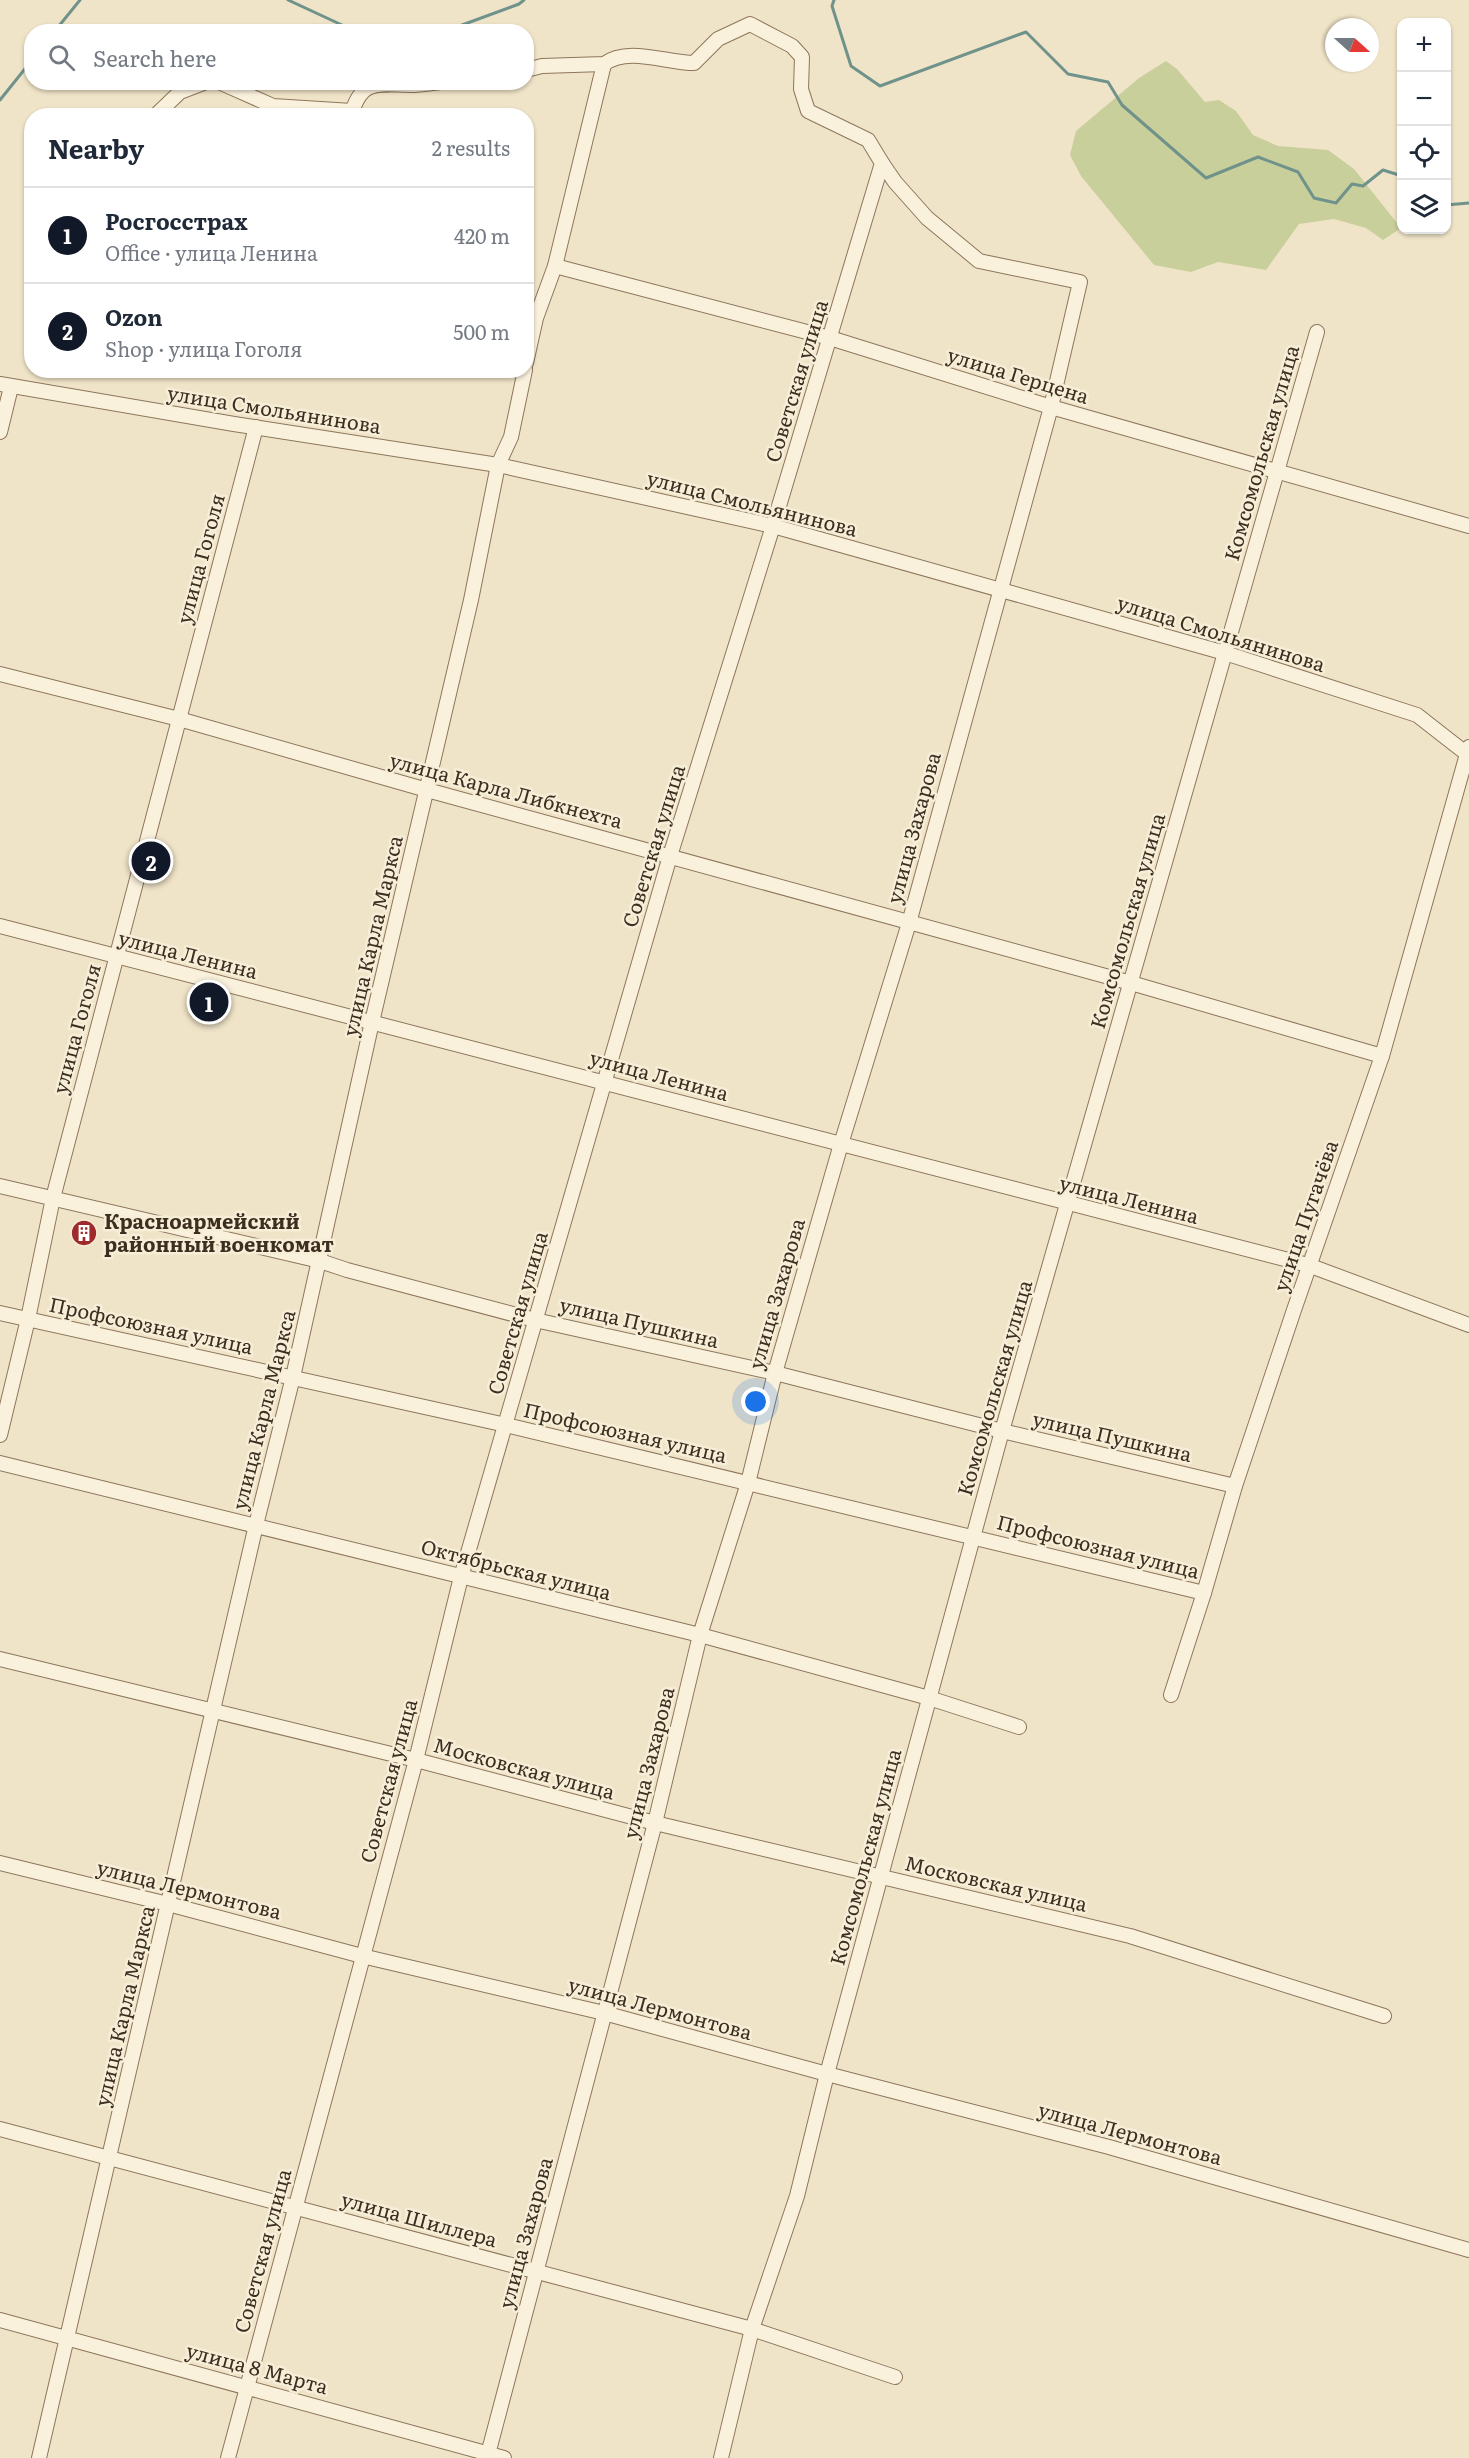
<!DOCTYPE html>
<meta charset="utf-8">
<style>
body{margin:0;font-family:Literata,serif;background:#f2f2f3;color:#1f2937}
.controls{position:absolute;right:18px;top:18px;display:grid;overflow:hidden;border-radius:12px;box-shadow:0 2px 4px #0004}
.controls button{width:54px;height:54px;display:grid;place-items:center;padding:0;border:0;border-bottom:2px solid #e0e1e3;background:#fff;color:#1f2937;font:30px sans-serif}
.compass{position:absolute;left:1325px;top:18px;width:54px;height:54px;border-radius:50%;background:#fff;box-shadow:0 2px 4px #0004;rotate:111deg}
.you{position:absolute;left:756px;top:1402px;width:21px;height:21px;margin:-15px;border:4px solid #fff;border-radius:50%;background:#1a73e8;box-shadow:0 0 0 9px #1a73e833}
.badge{display:grid;place-items:center;width:39px;height:39px;border-radius:50%;background:#111827;color:#fff;font-size:20px;font-weight:700}
.pin{position:absolute;translate:-50% -50%;border:3px solid #fff;box-shadow:0 2px 6px #0006}
.list{margin:0;padding:0;list-style:none}
h2{display:flex;justify-content:space-between;align-items:center;height:78px;margin:0;padding:0 24px;font-size:26px}
h2 small{font-size:20px;font-weight:400;color:#747a83}
.list li{display:grid;grid-template-columns:39px 1fr auto;gap:18px;align-items:center;box-sizing:border-box;height:96px;padding:0 24px;border-top:2px solid #e0e1e3}
.list b{display:block;font-size:22px;white-space:nowrap}
.list p{margin:0;font-size:20px;white-space:nowrap;color:#747a83}
.list em{font-size:20px;font-style:normal;color:#747a83}
.icon{flex:none;width:33px;height:33px;fill:none;stroke:currentColor;stroke-width:2;stroke-linecap:round;stroke-linejoin:round}
.map{position:relative;flex:none;width:1469px;height:2458px;overflow:hidden}
.search{position:absolute;background:#fff;box-shadow:0 2px 4px #0004;left:24px;top:24px;width:510px;height:66px;display:flex;align-items:center;gap:15px;box-sizing:border-box;padding:0 21px;border-radius:24px;color:#747a83;font-size:22px}
.panel{position:absolute;background:#fff;box-shadow:0 2px 4px #0004;left:24px;top:108px;width:510px;height:270px;border-radius:24px}
.map>svg:first-child{display:block}
</style>
<div class="map">
<svg width="1469" height="2458" viewBox="0 0 1469 2458">
<rect width="100%" height="100%" fill="#f0e4c8"/>
<path fill="#c9cf9b" d="M1166 61 1177 69 1205 102 1219 100 1236 111 1253 135 1278 146 1328 150 1354 169 1401 228 1383 240 1366 228 1334 219 1299 224 1266 270 1218 262 1191 272 1154 265 1081 176 1070 155 1076 131 1139 78Z"/>
<g fill="none" stroke-linecap="round" stroke-linejoin="round">
<g stroke="#6f938a" stroke-width="3">
<path d="M288 0 357 32"/>
<path d="M834 0 832 6 851 66 880 86 1026 32 1068 74 1108 82 1122 105 1206 178 1258 157 1298 172 1314 198 1336 203 1352 184 1363 186 1383 170 1402 176"/>
<path d="M54 32 80 0"/>
<path d="M443 32 519 4 524 0"/>
<path d="M0 100 32 60"/>
<path d="M1446 205 1469 203"/>
</g>
<g stroke="#8d765c" stroke-width="16">
<g id="minor">
<path d="M219 82 273 106 352 111"/>
<path d="M155 116 180 92 206 82"/>
<path d="M351 116C361 77 380 85 412 85 421 85 431 83 441 82"/>
<path d="M555 266 830 338 1051 407 1469 526"/>
<path d="M526 363 536 318 555 266 604 64"/>
<path d="M0 384 234 424 498 465 773 526 1225 653 1417 715 1467 754"/>
<path d="M0 432 11 387"/>
<path d="M0 674 179 719 427 790 1131 983 1382 1056"/>
<path d="M0 926 1308 1265 1469 1325"/>
<path d="M0 1186 320 1261 347 1270 535 1320 775 1373 1002 1431 1235 1486"/>
<path d="M0 1313 506 1425 1204 1593"/>
<path d="M0 1435 28 1319 53 1198 256 427"/>
<path d="M0 1463 700 1635 929 1698 1019 1727"/>
<path d="M0 1659 416 1760 655 1823 1130 1936 1384 2016"/>
<path d="M1171 1695 1204 1593 1235 1486 1294 1310 1382 1056 1469 747"/>
<path d="M0 1863 168 1904 362 1956 604 2013 827 2074 1109 2147 1469 2250"/>
<path d="M0 2129 752 2329 895 2377"/>
<path d="M0 2320 504 2458"/>
<path d="M39 2458 256 1525 293 1377 372 1022 471 600 498 465 511 437 525 370"/>
<path d="M228 2458 416 1760 461 1577 670 856 773 526 882 163 868 140 808 111 801 89 802 57 792 46 750 24 718 39 694 63C666 63 628 46 604 64L542 66 526 70"/>
<path d="M487 2458 655 1823 700 1635 748 1483 775 1373 841 1144 909 923 1051 407 1080 282 979 261 927 218 895 182 882 163"/>
<path d="M721 2458 752 2329 797 2196 827 2074 1002 1431 1317 332"/>
</g>
</g>
<use href="#minor" stroke="#faf1dc" stroke-width="14"/>
</g>
<defs>
<g id="building-disc" transform="scale(1.35)"><circle r="9.5" fill="#9e2a2b" stroke="#f7eed8"/><path d="M-4-6H4V6H1V3H-1V6H-4ZM-2.5-4.3h1.7v1.8h-1.7ZM.8-4.3h1.7v1.8H.8ZM-2.5-1h1.7V.8h-1.7ZM.8-1h1.7V.8H.8Z" fill="#fff"/></g>
</defs>
<g fill-rule="evenodd">
<use href="#building-disc" x="84" y="1233"/>
</g>
<g text-anchor="middle" stroke-width="5" stroke-linejoin="round" paint-order="stroke">
<g font-size="20" fill="#3d2e20" stroke="#f7eed8">
<text transform="translate(1018 376) rotate(17)" y="7">улица Герцена</text>
<text transform="translate(797 381) rotate(-73)" y="7">Советская улица</text>
<text transform="translate(274 410) rotate(9)" y="7">улица Смольянинова</text>
<text transform="translate(1262 453) rotate(-74)" y="7">Комсомольская улица</text>
<text transform="translate(752 504) rotate(14)" y="7">улица Смольянинова</text>
<text transform="translate(201 559) rotate(-75)" y="7">улица Гоголя</text>
<text transform="translate(1221 634) rotate(17)" y="7">улица Смольянинова</text>
<text transform="translate(506 791) rotate(15)" y="7">улица Карла Либкнехта</text>
<text transform="translate(914 828) rotate(-75)" y="7">улица Захарова</text>
<text transform="translate(654 846) rotate(-73)" y="7">Советская улица</text>
<text transform="translate(1128 921) rotate(-74)" y="7">Комсомольская улица</text>
<text transform="translate(373 936) rotate(-77)" y="7">улица Карла Маркса</text>
<text transform="translate(188 955) rotate(14)" y="7">улица Ленина</text>
<text transform="translate(77 1029) rotate(-75)" y="7">улица Гоголя</text>
<text transform="translate(659 1076) rotate(15)" y="7">улица Ленина</text>
<text transform="translate(1129 1200) rotate(14)" y="7">улица Ленина</text>
<text transform="translate(1306 1216) rotate(-71)" y="7">улица Пугачёва</text>
<text transform="translate(777 1294) rotate(-74)" y="7">улица Захарова</text>
<text transform="translate(518 1313) rotate(-74)" y="7">Советская улица</text>
<text transform="translate(639 1323) rotate(13)" y="7">улица Пушкина</text>
<text transform="translate(151 1326) rotate(12)" y="7">Профсоюзная улица</text>
<text transform="translate(995 1388) rotate(-74)" y="7">Комсомольская улица</text>
<text transform="translate(264 1410) rotate(-76)" y="7">улица Карла Маркса</text>
<text transform="translate(625 1433) rotate(13)" y="7">Профсоюзная улица</text>
<text transform="translate(1112 1437) rotate(13)" y="7">улица Пушкина</text>
<text transform="translate(1098 1547) rotate(14)" y="7">Профсоюзная улица</text>
<text transform="translate(516 1570) rotate(14)" y="7">Октябрьская улица</text>
<text transform="translate(649 1763) rotate(-76)" y="7">улица Захарова</text>
<text transform="translate(524 1769) rotate(15)" y="7">Московская улица</text>
<text transform="translate(389 1781) rotate(-75)" y="7">Советская улица</text>
<text transform="translate(866 1857) rotate(-75)" y="7">Комсомольская улица</text>
<text transform="translate(996 1884) rotate(13)" y="7">Московская улица</text>
<text transform="translate(189 1890) rotate(14)" y="7">улица Лермонтова</text>
<text transform="translate(125 2006) rotate(-77)" y="7">улица Карла Маркса</text>
<text transform="translate(660 2009) rotate(15)" y="7">улица Лермонтова</text>
<text transform="translate(1130 2134) rotate(15)" y="7">улица Лермонтова</text>
<text transform="translate(419 2220) rotate(15)" y="7">улица Шиллера</text>
<text transform="translate(526 2233) rotate(-75)" y="7">улица Захарова</text>
<text transform="translate(263 2251) rotate(-75)" y="7">Советская улица</text>
<text transform="translate(257 2369) rotate(15)" y="7">улица 8 Марта</text>
</g>
<g font-size="20" font-weight="bold" fill="#3d2e20" stroke="#f7eed8" text-anchor="start">
<text x="104" y="1229">Красноармейский<tspan x="104" dy="23">районный военкомат</tspan></text>
</g>
</g>
</svg>
<div class="controls">
<button>+</button>
<button>−</button>
<button><svg class="icon" aria-label="locate" viewBox="0 0 24 24"><circle cx="12" cy="12" r="6"/><path d="M12 2v4M12 18v4M2 12h4M18 12h4"/></svg></button>
<button><svg class="icon" aria-label="layers" viewBox="0 0 24 24"><path d="M12 4l9 5-9 5-9-5zM3 14l9 5 9-5"/></svg></button>
</div>
<svg class="compass" viewBox="-18 -18 36 36"><path d="M0-13l5 13h-10z" fill="#e53935"/><path d="M0 13l5-13h-10z" fill="#747a83"/></svg>
<div class="you"></div>
<div class="pin badge" style="left:209px;top:1002px">1</div>
<div class="pin badge" style="left:151px;top:861px">2</div>
<div class="search"><svg class="icon" aria-label="search" viewBox="0 0 24 24"><circle cx="10" cy="10" r="6"/><path d="M15 15l6 6"/></svg>Search here</div>
<section class="panel">
<h2>Nearby<small>2 results</small></h2>
<ul class="list">
<li><span class="badge">1</span><div><b>Росгосстрах</b><p>Office · улица Ленина</p></div><em>420 m</em></li>
<li><span class="badge">2</span><div><b>Ozon</b><p>Shop · улица Гоголя</p></div><em>500 m</em></li>
</ul>
</section>
</div>
